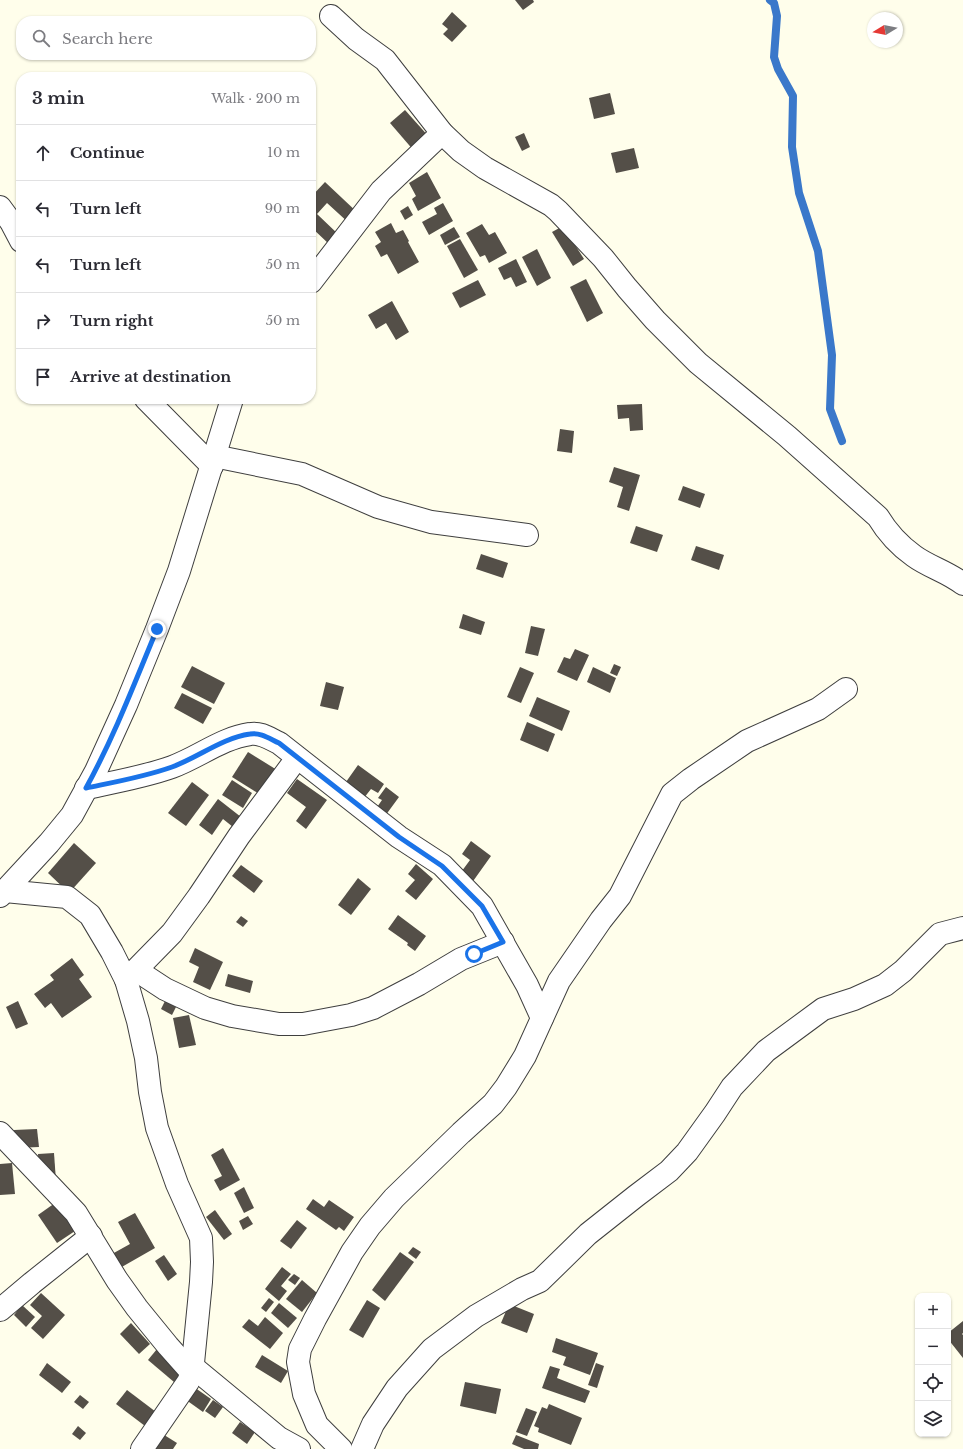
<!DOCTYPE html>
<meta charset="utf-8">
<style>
body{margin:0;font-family:"Libre Baskerville",serif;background:#f7f7f7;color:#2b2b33}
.controls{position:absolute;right:12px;bottom:12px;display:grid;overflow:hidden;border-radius:8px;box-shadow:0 1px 3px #0004}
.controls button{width:36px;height:36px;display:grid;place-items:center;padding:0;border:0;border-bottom:1px solid #e1e1e2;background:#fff;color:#2b2b33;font:20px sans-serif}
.compass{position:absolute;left:867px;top:12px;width:36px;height:36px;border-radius:50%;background:#fff;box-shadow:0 1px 3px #0004;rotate:260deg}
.stop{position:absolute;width:12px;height:12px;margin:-9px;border:3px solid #1a73e8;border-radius:50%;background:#fff}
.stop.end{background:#1a73e8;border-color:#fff;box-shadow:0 1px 4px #0008}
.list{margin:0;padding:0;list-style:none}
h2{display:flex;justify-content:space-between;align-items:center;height:52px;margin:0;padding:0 16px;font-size:17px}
h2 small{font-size:13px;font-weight:400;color:#7c7c81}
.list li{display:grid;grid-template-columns:26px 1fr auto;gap:12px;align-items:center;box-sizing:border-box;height:56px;padding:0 16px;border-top:1px solid #e1e1e2}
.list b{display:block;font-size:15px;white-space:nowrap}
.list em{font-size:13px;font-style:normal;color:#7c7c81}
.icon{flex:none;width:22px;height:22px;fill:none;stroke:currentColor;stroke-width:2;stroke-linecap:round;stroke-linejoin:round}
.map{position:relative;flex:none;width:963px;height:1449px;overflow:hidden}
.search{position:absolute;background:#fff;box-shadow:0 1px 3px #0004;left:16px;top:16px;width:300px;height:44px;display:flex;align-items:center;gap:10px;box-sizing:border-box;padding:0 14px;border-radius:16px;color:#7c7c81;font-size:15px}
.panel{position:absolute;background:#fff;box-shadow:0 1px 3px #0004;left:16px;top:72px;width:300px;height:332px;border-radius:16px}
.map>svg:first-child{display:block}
</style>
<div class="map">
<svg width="963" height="1449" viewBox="0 0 963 1449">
<rect width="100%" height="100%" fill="#fffeeb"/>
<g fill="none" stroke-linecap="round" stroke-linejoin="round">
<path stroke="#3a78ca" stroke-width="8" d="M770 0 774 3 777 16 774 57 778 69 793 96 792 147 799 193 818 251 832 355 830 409 842 441"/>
</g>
<g fill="#544f48">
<path d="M515 0H533L534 2 523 10Z"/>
<path d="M452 12 467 26 452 42 443 34 448 29 442 24Z"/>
<path d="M610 93 615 114 594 119 589 98Z"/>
<path d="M405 110 430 138 415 152 390 123Z"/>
<path d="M524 133 530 147 522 151 515 137Z"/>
<path d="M634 148 639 168 616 173 611 153Z"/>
<path d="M427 172 441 198 418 211 412 199 416 196 409 183Z"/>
<path d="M325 182 359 214 350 224 327 203 317 214 339 235 330 245 311 227V197Z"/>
<path d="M443 203 453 221 429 235 422 222 437 214 434 208Z"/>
<path d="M408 206 413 215 405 220 400 211Z"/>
<path d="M391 223 396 233 403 230 409 241 408 242 419 262 398 274 387 254 381 257 375 246 381 242 375 232Z"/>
<path d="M482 224 489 235 495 232 507 253 489 263 485 255 480 257 466 233Z"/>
<path d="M563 226 584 259 573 266 552 232Z"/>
<path d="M454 227 460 237 445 245 440 235Z"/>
<path d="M460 239 478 270 464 278 447 246Z"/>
<path d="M537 249 551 278 537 286 522 257Z"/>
<path d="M516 259 527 282 516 287 511 277 504 280 498 268Z"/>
<path d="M586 279 603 313 587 322 570 287Z"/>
<path d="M478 280 486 295 460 308 452 293Z"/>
<path d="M392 301 409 332 396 340 386 323 376 329 368 315Z"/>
<path d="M642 404 643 430 630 431 629 418 618 419 617 405Z"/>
<path d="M560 429 574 431 572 453 557 451Z"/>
<path d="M614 467 640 475 629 511 617 507 623 487 609 482Z"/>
<path d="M683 486 705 494 700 508 678 500Z"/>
<path d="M636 526 663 535 657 552 630 543Z"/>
<path d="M696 546 724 555 719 570 691 560Z"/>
<path d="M481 554 508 563 503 578 476 569Z"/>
<path d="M463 614 485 622 481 635 459 628Z"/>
<path d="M531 626 545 629 538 656 525 653Z"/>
<path d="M575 649 589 655 577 681 557 672 564 657 570 659Z"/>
<path d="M614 664 621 667 617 676 610 673Z"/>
<path d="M192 666 225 683 214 704 181 687Z"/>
<path d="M520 667 534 673 521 703 507 697Z"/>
<path d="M593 667 616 678 610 693 587 682Z"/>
<path d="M326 682 344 687 338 710 320 706Z"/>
<path d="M182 693 212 708 203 724 174 708Z"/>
<path d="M537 697 570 711 562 731 529 716Z"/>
<path d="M527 722 555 734 548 752 520 740Z"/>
<path d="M248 752 277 770 261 795 232 777Z"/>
<path d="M358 765 384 784 378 793 371 789 360 803 341 789Z"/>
<path d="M297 779 327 800 306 829 296 821 306 807 287 793Z"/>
<path d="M232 780 252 793 243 808 222 795Z"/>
<path d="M192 782 209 795 186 826 168 813Z"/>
<path d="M386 787 399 797 377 827 368 820 382 800 378 798Z"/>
<path d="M218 799 241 817 233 827 223 819 212 835 199 825Z"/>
<path d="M471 841 491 856 471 884 459 875 470 860 462 854Z"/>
<path d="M74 843 96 863 69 893 48 873Z"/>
<path d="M416 864 433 879 416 900 405 891 415 880 408 874Z"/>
<path d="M241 865 263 881 254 893 232 876Z"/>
<path d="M358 878 371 889 351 915 338 905Z"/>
<path d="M398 915 426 936 415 951 407 945 408 943 388 929Z"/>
<path d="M241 916 248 921 243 927 236 922Z"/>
<path d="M195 948 223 962 210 990 193 982 199 967 189 962Z"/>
<path d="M72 958 84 975 79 979 92 997 62 1018 51 1003 45 1008 34 994 54 980 50 975Z"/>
<path d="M228 974 253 981 250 993 225 986Z"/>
<path d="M18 1001 28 1024 16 1029 6 1007Z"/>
<path d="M165 1001 176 1007 172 1015 161 1009Z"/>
<path d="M189 1015 196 1045 179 1048 173 1018Z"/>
<path d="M37 1129 39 1147 15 1148 14 1130Z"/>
<path d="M223 1148 240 1180 220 1191 214 1180 222 1176 211 1155Z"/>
<path d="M54 1153 56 1181 40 1182 38 1154Z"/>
<path d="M12 1163 15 1194 0 1195V1164Z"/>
<path d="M244 1187 254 1208 244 1213 234 1193Z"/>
<path d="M313 1199 324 1207 329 1200 354 1217 344 1231 339 1227 336 1230 306 1209Z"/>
<path d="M55 1203 75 1231 57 1243 38 1215Z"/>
<path d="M215 1210 232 1234 224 1240 206 1217Z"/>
<path d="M135 1213 155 1248 120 1268 112 1254 130 1244 118 1222Z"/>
<path d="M248 1216 253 1224 243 1230 239 1221Z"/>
<path d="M297 1220 307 1228 291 1249 280 1241Z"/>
<path d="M413 1247 421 1252 416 1259 408 1253Z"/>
<path d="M400 1252 414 1262 385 1301 372 1290Z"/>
<path d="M164 1255 177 1274 168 1281 155 1261Z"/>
<path d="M282 1267 291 1274 281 1286 287 1291 279 1301 265 1289Z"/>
<path d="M294 1274 300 1278 295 1285 288 1280Z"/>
<path d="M302 1280 317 1293 302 1312 286 1299Z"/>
<path d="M41 1293 65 1315 43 1339 31 1328 42 1316 30 1305Z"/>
<path d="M269 1298 274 1302 266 1312 261 1308Z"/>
<path d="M367 1300 380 1308 363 1338 349 1330Z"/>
<path d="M279 1303 297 1318 288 1328 271 1313Z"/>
<path d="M509 1304 534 1314 527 1333 501 1323Z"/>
<path d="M22 1305 35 1317 26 1327 14 1315Z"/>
<path d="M265 1317 283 1333 270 1349 242 1327 249 1319 258 1326Z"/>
<path d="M963 1321V1333L962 1334 963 1335V1358L948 1339V1333Z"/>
<path d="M131 1323 150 1344 139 1354 120 1334Z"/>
<path d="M556 1338 598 1353 590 1375 563 1365 566 1357 552 1352Z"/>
<path d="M157 1349 183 1370 174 1382 148 1360Z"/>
<path d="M262 1355 288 1371 281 1383 255 1367Z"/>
<path d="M47 1363 71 1382 62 1393 39 1375Z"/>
<path d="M596 1363 604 1366 597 1388 588 1385Z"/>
<path d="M550 1366 560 1369 557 1378 590 1391 585 1403 542 1388Z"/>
<path d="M465 1382 501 1389 496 1414 460 1406Z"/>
<path d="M191 1385 211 1399 203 1412 182 1397Z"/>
<path d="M127 1390 160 1415 149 1429 116 1404Z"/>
<path d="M80 1395 89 1402 83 1409 74 1402Z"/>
<path d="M213 1400 223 1407 215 1418 205 1411Z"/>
<path d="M549 1404 582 1418 571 1445 538 1432 539 1428 534 1426 542 1407 547 1409Z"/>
<path d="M526 1408 537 1412 527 1436 516 1432Z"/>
<path d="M240 1422 255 1432 247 1444 232 1433Z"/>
<path d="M78 1426 86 1433 80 1440 72 1434Z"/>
<path d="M161 1433 177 1443 173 1449H151Z"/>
<path d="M516 1435 539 1444 538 1449H524L512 1444Z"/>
</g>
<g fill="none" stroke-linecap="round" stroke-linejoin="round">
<g stroke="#3f3f3f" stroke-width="24">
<g id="minor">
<path d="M331 16 356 39 385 60 442 133 461 151 485 168 551 205 558 211 603 258 627 288 655 320 698 363 787 436 878 517C887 532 900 546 914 556 929 567 948 572 963 584"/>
<path d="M0 207 11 222 21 241"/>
<path d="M311 282 381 191 442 133"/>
<path d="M146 399 212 466"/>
<path d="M214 456 302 474 378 507 431 522 527 535"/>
<path d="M86 788C115 782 144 777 172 767 199 757 222 738 250 734 261 732 270 739 279 743L399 837 442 865 482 906 527 985 542 1018"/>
<path d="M5 891 67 897 90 915 112 952 126 980 138 1021 146 1058 150 1092 157 1128 177 1184 201 1238 202 1262 201 1282 192 1373 188 1382 142 1449"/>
<path d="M0 896 49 843 72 815 96 771 126 705 157 629 179 571 232 399"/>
<path d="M136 970 165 989 205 1008 232 1016 279 1024H303L351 1015 373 1008 419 984 461 959 503 942"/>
<path d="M126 980 172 933 199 896 239 836 297 758"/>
<path d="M0 1133 76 1213 117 1280 137 1308 168 1346 192 1373"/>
<path d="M0 1310 32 1283 91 1236"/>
<path d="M193 1367 279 1438 299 1449"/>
<path d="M341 1449 317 1425 304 1394 298 1362 300 1349 315 1319 352 1252 370 1226 394 1198 461 1133 493 1104 506 1087 525 1056 559 981 601 920 620 896 672 794 691 779 747 741 818 709 846 689"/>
<path d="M362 1449 373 1424 397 1388 432 1349 476 1316 522 1289 540 1281 588 1234 636 1196 669 1171 687 1152 715 1113 732 1087 766 1051 823 1009 854 999 885 985 903 971 940 934 963 928"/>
</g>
</g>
<use href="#minor" stroke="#fff" stroke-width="22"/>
</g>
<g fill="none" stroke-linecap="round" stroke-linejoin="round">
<path stroke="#1a73e8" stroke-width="5" d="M157 629C135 682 114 737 86 788 115 782 144 777 172 767 199 757 222 738 250 734 261 732 270 739 279 743L399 837 442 866 482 906 503 942 474 954"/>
</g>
</svg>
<div class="controls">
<button>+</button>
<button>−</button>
<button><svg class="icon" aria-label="locate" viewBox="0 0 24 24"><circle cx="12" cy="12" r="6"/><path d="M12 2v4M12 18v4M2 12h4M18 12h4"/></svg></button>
<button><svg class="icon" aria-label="layers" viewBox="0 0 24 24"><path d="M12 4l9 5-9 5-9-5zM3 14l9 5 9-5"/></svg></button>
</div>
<svg class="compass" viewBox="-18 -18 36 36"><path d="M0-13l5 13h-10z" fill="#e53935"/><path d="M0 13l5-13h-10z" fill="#7c7c81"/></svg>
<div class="stop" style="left:474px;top:954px"></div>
<div class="stop end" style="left:157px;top:629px"></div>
<div class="search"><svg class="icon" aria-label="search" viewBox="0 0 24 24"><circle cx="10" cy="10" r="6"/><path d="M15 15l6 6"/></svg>Search here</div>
<section class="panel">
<h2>3 min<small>Walk · 200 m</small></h2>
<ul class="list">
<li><svg class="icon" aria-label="ahead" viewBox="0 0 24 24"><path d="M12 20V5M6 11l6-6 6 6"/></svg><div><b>Continue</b></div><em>10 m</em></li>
<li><svg class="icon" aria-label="left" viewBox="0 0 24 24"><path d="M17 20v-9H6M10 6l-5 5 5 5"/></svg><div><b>Turn left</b></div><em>90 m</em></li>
<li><svg class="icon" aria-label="left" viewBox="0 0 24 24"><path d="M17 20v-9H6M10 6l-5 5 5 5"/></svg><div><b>Turn left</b></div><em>50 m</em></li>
<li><svg class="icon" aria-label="right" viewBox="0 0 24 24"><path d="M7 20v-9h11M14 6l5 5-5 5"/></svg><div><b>Turn right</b></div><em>50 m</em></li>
<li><svg class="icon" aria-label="arrive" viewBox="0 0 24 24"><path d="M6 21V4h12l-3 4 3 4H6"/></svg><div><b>Arrive at destination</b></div></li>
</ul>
</section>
</div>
